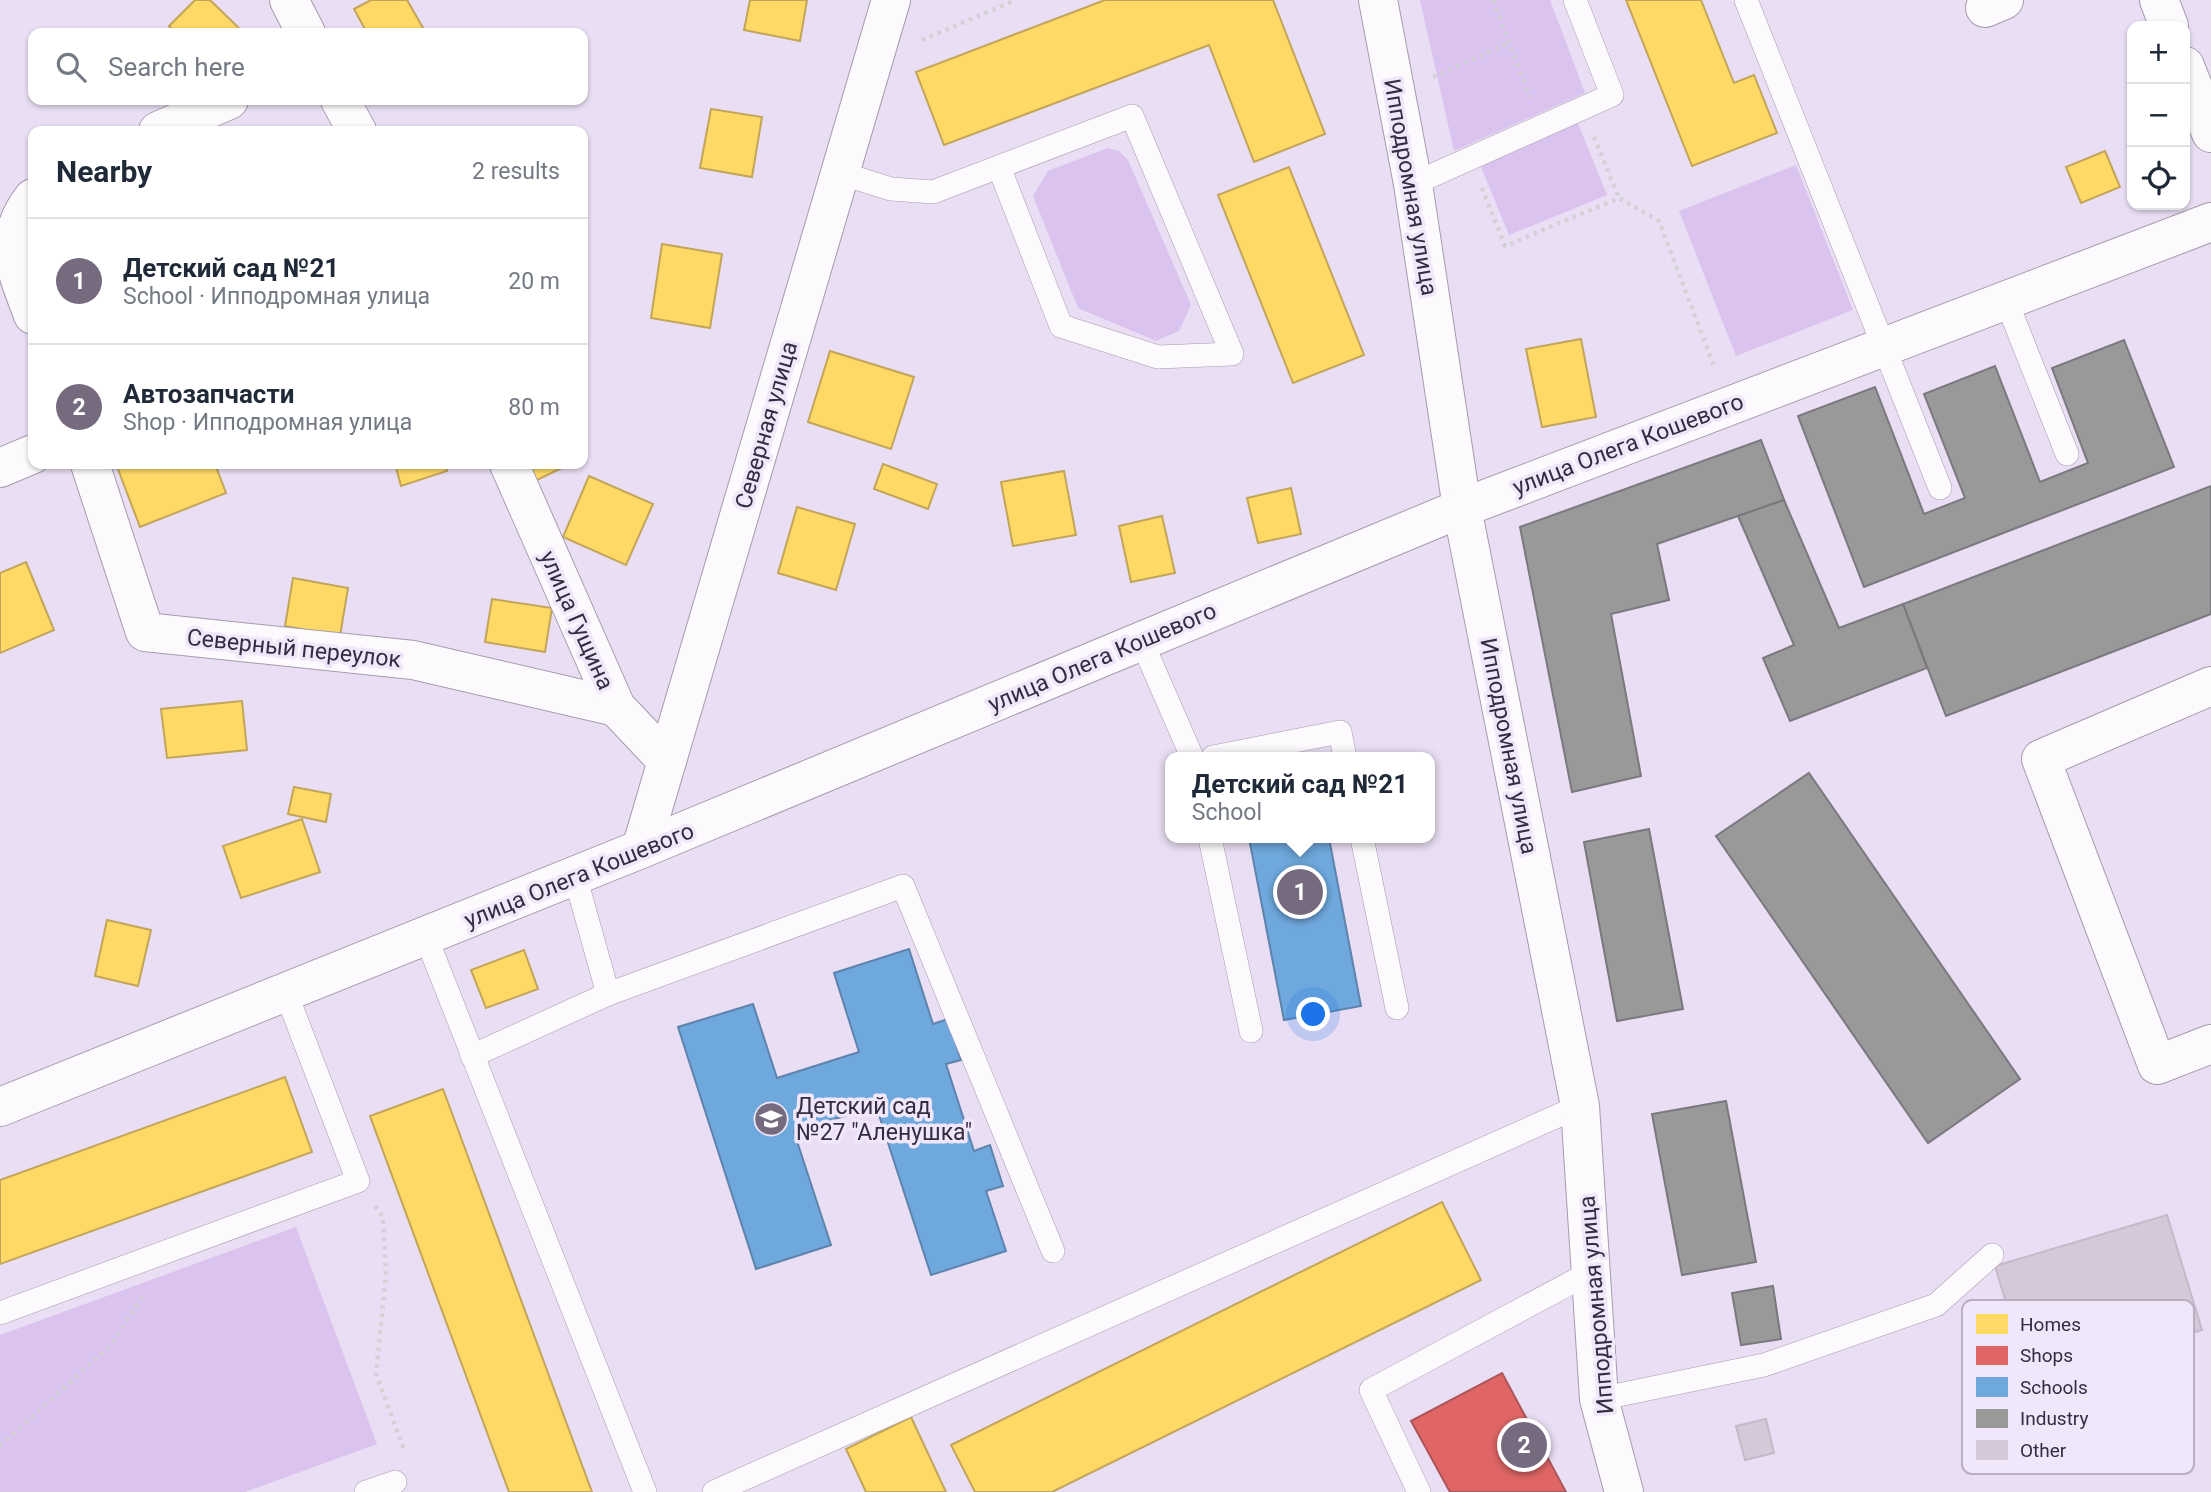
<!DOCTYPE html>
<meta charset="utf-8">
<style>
body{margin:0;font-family:Roboto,sans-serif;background:#f2f2f3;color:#1f2937}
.controls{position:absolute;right:21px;top:21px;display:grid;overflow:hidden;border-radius:14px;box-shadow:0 2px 5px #0004}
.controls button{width:63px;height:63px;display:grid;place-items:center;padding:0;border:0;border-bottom:2px solid #e0e1e3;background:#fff;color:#1f2937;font:35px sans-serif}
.you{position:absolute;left:1314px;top:1015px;width:24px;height:24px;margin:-18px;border:5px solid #fff;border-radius:50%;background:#1a73e8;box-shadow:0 0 0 10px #1a73e833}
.badge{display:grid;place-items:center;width:46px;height:46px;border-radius:50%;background:#756a7e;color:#fff;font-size:23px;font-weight:700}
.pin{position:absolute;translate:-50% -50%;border:4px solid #fff;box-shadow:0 2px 7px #0006}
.popup{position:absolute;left:1165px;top:752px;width:270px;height:91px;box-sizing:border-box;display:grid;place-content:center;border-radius:14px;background:#fff;filter:drop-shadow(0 2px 5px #0005);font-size:23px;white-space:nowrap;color:#747a83}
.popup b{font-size:26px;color:#1f2937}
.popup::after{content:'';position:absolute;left:50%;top:100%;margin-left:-14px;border:14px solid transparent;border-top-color:#fff}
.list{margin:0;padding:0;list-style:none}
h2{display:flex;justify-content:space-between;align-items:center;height:91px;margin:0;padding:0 28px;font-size:30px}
h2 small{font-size:23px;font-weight:400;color:#747a83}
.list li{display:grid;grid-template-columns:46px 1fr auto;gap:21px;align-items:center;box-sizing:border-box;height:126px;padding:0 28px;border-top:2px solid #e0e1e3}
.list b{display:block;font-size:26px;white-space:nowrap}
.list p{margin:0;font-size:23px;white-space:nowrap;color:#747a83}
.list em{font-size:23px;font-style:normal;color:#747a83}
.icon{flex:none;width:38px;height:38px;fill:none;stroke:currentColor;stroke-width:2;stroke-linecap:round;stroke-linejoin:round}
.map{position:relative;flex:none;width:2211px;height:1492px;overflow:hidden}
.search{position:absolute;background:#fff;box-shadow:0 2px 5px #0004;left:28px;top:28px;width:560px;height:77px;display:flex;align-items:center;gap:18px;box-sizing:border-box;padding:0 24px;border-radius:14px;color:#747a83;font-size:26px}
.panel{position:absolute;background:#fff;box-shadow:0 2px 5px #0004;left:28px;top:126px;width:560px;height:343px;border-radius:14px}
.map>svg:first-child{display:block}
</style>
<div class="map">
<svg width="2211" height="1492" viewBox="0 0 2211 1492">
<rect width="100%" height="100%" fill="#e9def3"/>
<g fill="#dac3ee">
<path d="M1420 0H1550L1585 93 1454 151Z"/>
<path d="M1577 121 1607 195 1509 235 1479 162Z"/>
<path d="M1108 148 1119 151 1128 160 1191 305 1179 331 1156 341 1078 308 1033 196 1048 171Z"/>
<path d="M1796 165 1853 310 1736 356 1679 211Z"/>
<path d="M296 1227 377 1444 245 1492H0V1335Z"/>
</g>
<g fill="#ffd966" stroke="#c3a55a" stroke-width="2">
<path d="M195 0H210L244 33H176L169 26Z"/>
<path d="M371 0H407L426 33H367L354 9Z"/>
<path d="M750 0H807L800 41 744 30Z"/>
<path d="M1105 0H1273L1325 134 1254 162 1209 45 944 145 916 72Z"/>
<path d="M1626 0H1701L1734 83 1754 75 1777 133 1692 166Z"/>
<path d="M711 109 762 117 752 177 700 168Z"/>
<path d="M2105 151 2120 187 2081 203 2066 167Z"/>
<path d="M1289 167 1364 355 1293 383 1218 195Z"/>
<path d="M662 244 722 254 710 328 651 318Z"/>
<path d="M1581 339 1596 417 1542 427 1526 349Z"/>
<path d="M830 351 914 377 891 449 808 422Z"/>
<path d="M116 464H159L160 467 167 464H215L226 493 140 527Z"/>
<path d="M395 464H444L447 471 401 486Z"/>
<path d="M526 464H570L535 481Z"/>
<path d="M883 464 937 484 928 509 874 489Z"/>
<path d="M1064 471 1076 535 1013 546 1001 482Z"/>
<path d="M589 476 653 504 626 565 563 537Z"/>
<path d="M1291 488 1301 534 1258 543 1247 498Z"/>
<path d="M797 507 855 524 836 590 778 573Z"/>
<path d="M1162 516 1175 573 1131 582 1119 526Z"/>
<path d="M26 562 54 630 0 653V573Z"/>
<path d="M293 578 348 588 340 636 285 626Z"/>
<path d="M492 599 552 608 545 652 485 642Z"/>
<path d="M242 701 247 750 167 758 161 709Z"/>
<path d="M294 787 331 794 326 822 288 814Z"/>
<path d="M302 819 320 872 241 898 223 846Z"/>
<path d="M107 920 151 930 138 986 95 976Z"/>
<path d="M524 950 538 989 486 1008 471 970Z"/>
<path d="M285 1077 312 1152 0 1264V1180Z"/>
<path d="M443 1089 592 1492H509L370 1116Z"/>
<path d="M1442 1202 1481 1280 1052 1492H975L951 1445Z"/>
<path d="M911 1417 946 1492H866L846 1449Z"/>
</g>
<path fill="#e06666" stroke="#ad555a" stroke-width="2" d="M1502 1373 1566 1492H1450L1411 1421Z"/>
<g fill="#6fa8dc" stroke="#5e83ad" stroke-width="2">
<path d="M1249 838H1329L1361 1006 1284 1020Z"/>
<path d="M909 949 933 1024 948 1019 961 1060 946 1064 974 1151 990 1145 1003 1186 986 1191 1006 1251 931 1275 876 1106 794 1132 831 1245 756 1269 678 1027 753 1004 777 1078 859 1052 834 973Z"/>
</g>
<g fill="#999" stroke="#7b787e" stroke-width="2">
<path d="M2124 340 2174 467 1864 587 1798 416 1875 387 1924 514 1965 498 1924 394 1995 366 2040 482 2088 463 2052 368Z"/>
<path d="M1761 440 1784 500 1657 544 1669 600 1611 614 1641 776 1572 792 1520 527Z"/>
<path d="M2211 486V614L1946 716 1903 604Z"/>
<path d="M1784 500 1839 628 1903 604 1927 668 1790 721 1763 658 1794 645 1738 516Z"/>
<path d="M1809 773 2020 1079 1928 1143 1716 836Z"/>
<path d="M1649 829 1683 1009 1617 1021 1584 842Z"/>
<path d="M1726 1101 1756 1262 1682 1275 1652 1114Z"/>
<path d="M1773 1286 1781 1339 1741 1345 1732 1293Z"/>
</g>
<g fill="#d5c8d9" stroke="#c5b9c9" stroke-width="2">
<path d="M2167 1215 2202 1330 2030 1382 1995 1266Z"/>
<path d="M1766 1419 1774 1453 1745 1460 1736 1426Z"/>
</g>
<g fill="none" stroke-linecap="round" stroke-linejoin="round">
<g stroke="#a59cad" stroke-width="24">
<g id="lane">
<path d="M1746 0 1940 488"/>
<path d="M840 173 891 189 933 192 1132 116 1232 354 1158 357 1061 326 999 167"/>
<path d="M1413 184 1612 95 1575 0"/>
<path d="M2006 300 2067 454"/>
<path d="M1141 640 1192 757"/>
<path d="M1213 757 1340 732 1345 757"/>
<path d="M1210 838 1251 1031"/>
<path d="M1362 838 1397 1008"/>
<path d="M426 937 645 1492"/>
<path d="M608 994 903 886 1053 1251"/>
<path d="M472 1056 608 994 575 876"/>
<path d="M0 1313 358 1181 286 993"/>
<path d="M1599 1399 1764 1365 1936 1305 1992 1255"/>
<path d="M366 1492 395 1482"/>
<path d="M714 1492 1580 1106"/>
<path d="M1419 1492 1371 1390 1593 1271"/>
</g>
</g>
<g stroke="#a59cad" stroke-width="40">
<g id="street">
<path d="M289 0 306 33"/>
<path d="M1378 0 1413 184 1462 508 1580 1106 1599 1399 1624 1492"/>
<path d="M2159 0 2169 26"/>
<path d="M1985 8 2004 0"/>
<path d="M2185 66 2211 133"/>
<path d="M340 100 357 131"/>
<path d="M158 131 229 100"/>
<path d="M33 198C1 239 16 270 33 315"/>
<path d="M90 464 145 632 413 660 616 707"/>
<path d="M509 464 616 707 667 761"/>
<path d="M0 468 33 454"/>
<path d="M2211 686 2041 759 2157 1065 2211 1044"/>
<path d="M641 849 891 0"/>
<path d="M0 1107 641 849 1462 508 2211 222"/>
</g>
</g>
<g stroke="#d3d0d6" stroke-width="4.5" stroke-dasharray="3.5 5" stroke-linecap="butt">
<path d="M1493 0 1530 97"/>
<path d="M922 40 1016 0"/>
<path d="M1433 77 1509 43"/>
<path d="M1594 137 1619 198"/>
<path d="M1482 188 1505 246 1619 198 1659 221 1715 369"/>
<path d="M375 1206 383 1217 386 1274 376 1374 405 1452"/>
<path d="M0 1446 111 1345 143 1296"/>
</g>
<use href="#lane" stroke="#fcfafd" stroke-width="23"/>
<use href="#street" stroke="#fcfafd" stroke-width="38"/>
</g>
<defs>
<g id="school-disc" transform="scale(1.75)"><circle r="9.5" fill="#756a7e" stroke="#f1e7fb"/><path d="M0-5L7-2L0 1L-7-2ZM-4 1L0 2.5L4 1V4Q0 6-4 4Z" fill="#fff"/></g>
</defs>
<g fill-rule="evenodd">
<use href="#school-disc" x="771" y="1119"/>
</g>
<g text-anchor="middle" stroke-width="7" stroke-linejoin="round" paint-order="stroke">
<g font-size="23" fill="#362c3f" stroke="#f1e7fb">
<text transform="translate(1411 187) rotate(80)" y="8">Ипподромная улица</text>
<text transform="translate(766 425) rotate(-74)" y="8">Северная улица</text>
<text transform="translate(1628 444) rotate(-21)" y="8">улица Олега Кошевого</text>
<text transform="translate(577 620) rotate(66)" y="8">улица Гущина</text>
<text transform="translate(294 648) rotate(6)" y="8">Северный переулок</text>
<text transform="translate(1102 657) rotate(-23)" y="8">улица Олега Кошевого</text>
<text transform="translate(1509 746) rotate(79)" y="8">Ипподромная улица</text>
<text transform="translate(579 875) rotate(-22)" y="8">улица Олега Кошевого</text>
<text transform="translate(1596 1305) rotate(-95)" y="8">Ипподромная улица</text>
</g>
<g font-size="23" fill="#362c3f" stroke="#f1e7fb" text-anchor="start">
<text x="796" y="1114">Детский сад<tspan x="796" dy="26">№27 "Аленушка"</tspan></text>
</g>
</g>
<rect x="1962" y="1300" width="232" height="174" rx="10" fill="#f1e7fb" stroke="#b9afc3" stroke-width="2"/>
<rect x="1976" y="1314" width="32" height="20" fill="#ffd966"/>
<rect x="1976" y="1346" width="32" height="19" fill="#e06666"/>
<rect x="1976" y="1377" width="32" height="20" fill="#6fa8dc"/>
<rect x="1976" y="1409" width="32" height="19" fill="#999"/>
<rect x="1976" y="1440" width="32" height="20" fill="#d5c8d9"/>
<g font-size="19" fill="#362c3f">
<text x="2020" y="1331">Homes</text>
<text x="2020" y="1362">Shops</text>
<text x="2020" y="1394">Schools</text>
<text x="2020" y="1425">Industry</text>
<text x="2020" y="1457">Other</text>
</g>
</svg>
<div class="controls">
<button>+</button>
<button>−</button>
<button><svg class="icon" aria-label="locate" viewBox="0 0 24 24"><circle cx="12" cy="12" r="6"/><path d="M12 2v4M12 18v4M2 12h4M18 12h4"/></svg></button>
</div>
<div class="you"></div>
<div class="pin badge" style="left:1300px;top:892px">1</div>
<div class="popup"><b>Детский сад №21</b>School</div>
<div class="pin badge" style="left:1524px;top:1445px">2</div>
<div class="search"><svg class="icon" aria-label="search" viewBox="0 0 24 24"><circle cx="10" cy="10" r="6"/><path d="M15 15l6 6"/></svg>Search here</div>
<section class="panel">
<h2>Nearby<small>2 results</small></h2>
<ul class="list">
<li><span class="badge">1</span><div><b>Детский сад №21</b><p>School · Ипподромная улица</p></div><em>20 m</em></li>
<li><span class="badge">2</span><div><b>Автозапчасти</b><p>Shop · Ипподромная улица</p></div><em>80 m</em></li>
</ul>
</section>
</div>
